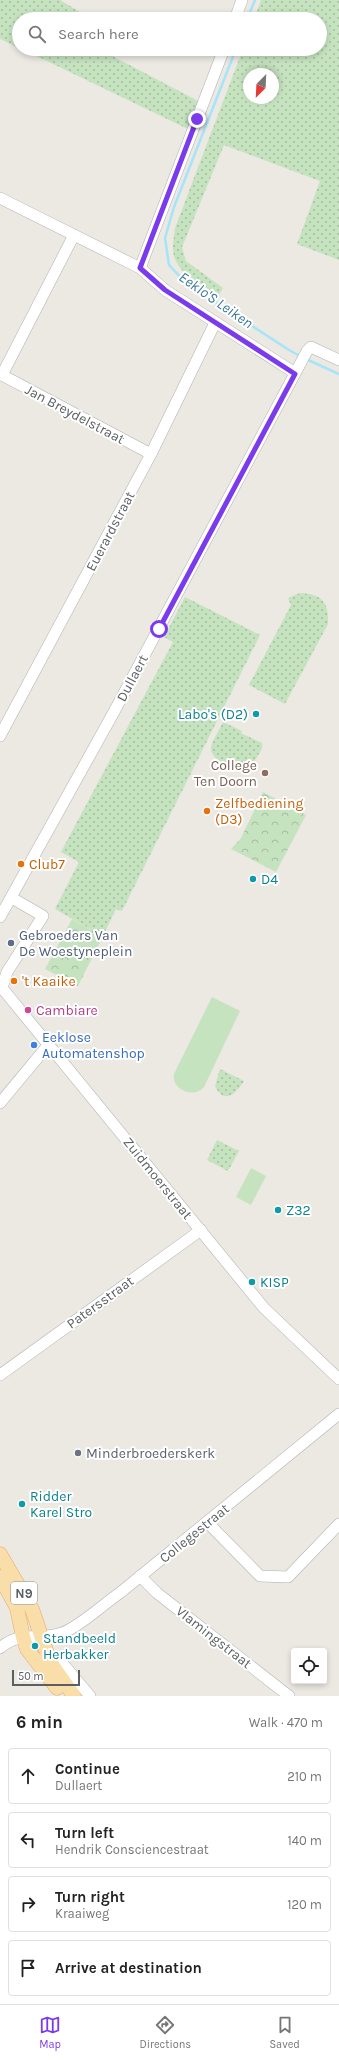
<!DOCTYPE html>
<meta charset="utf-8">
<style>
body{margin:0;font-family:Karla,sans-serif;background:#f2f2f2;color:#222}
.controls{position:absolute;right:12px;bottom:12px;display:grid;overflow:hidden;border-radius:4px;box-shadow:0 2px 6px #0003}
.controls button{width:36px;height:36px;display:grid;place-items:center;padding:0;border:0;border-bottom:1px solid #e0e0e0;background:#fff;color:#222;font:20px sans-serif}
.compass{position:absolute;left:243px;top:68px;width:36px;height:36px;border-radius:50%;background:#fff;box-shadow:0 2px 6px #0003;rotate:204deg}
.scale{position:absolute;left:12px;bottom:10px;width:68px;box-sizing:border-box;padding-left:4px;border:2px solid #5a5f62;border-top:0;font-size:11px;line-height:14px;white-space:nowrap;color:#5a5f62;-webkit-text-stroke:3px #fff;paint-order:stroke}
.stop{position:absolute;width:12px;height:12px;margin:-9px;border:3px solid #7c3aed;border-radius:50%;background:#fff}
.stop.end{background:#7c3aed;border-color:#fff;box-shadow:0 1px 4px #0008}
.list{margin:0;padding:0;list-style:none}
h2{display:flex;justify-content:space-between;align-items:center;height:52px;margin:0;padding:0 16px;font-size:17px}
h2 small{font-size:13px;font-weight:400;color:#767676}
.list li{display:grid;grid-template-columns:26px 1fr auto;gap:12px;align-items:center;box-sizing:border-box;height:56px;margin:0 8px 8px;padding:0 8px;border:1px solid #e0e0e0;border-radius:4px}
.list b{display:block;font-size:15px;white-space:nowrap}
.list p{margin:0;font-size:13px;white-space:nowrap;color:#767676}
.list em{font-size:13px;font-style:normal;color:#767676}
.icon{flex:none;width:22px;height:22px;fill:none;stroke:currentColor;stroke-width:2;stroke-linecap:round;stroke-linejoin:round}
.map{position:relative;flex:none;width:339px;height:1696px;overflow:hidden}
.search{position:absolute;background:#fff;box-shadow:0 2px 6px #0003;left:12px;right:12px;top:12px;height:44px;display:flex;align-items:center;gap:10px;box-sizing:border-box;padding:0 14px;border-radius:22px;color:#767676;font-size:15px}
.sheet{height:308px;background:#fff}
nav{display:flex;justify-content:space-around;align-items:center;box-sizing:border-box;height:56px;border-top:1px solid #e0e0e0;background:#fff;font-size:11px;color:#767676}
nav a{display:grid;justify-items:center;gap:2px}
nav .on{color:#7c3aed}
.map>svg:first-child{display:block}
</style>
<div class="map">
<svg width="339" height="1696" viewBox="0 0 339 1696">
<defs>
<pattern id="grass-dots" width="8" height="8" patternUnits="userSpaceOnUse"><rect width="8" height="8" fill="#c6e3c0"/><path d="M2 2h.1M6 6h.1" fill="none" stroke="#a4bb9f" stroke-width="1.8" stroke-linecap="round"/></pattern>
<pattern id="park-crowns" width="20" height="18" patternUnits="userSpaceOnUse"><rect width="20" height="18" fill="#c6e3c0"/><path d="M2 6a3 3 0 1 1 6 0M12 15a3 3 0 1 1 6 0" fill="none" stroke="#a4bb9f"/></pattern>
</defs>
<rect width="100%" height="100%" fill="#ece8e2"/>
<g fill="url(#grass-dots)" fill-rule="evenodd">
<path d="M0 0H60L80 12 76 19H19V48L0 39Z"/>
<path d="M261 0H339V260L297 244 320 181 224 145 182 247 186 261 223 288 219 295C204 287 182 276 175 259 171 250 174 238 175 228L243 49H320V19H254ZM249 74H273V98H249Z"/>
<path d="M22 49H99L198 101 188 129Z"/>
<path d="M300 593C322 594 329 602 328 624L285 704 249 685 291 605 288 598Z"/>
<path d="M185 597 260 635 122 911 116 909 103 936 55 909 79 862 61 852 173 642 164 637Z"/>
<path d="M223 722 242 731 241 733 262 743C263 749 260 752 257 757 254 762 251 768 245 771 235 774 209 759 211 747 213 739 220 729 223 722Z"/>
<path d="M220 1069 244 1081C236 1094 224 1105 215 1086Z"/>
<path d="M217 1140 239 1151 228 1171 207 1160Z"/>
</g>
<g fill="url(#park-crowns)">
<path d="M263 792 306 815 276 872 231 849 241 838Z"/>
<path d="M72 919 103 936 78 986 45 969Z"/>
</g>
<g fill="#c6e3c0">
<path d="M212 997 240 1011 204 1087C194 1099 171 1090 174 1074Z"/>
<path d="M251 1168 266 1176 251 1205 236 1197Z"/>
</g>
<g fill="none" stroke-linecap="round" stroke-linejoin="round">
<g stroke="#a5e4f9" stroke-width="2.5">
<path d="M247 19 255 0"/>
<path d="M236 49 174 207 165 238 169 265 186 283 289 350 300 356"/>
<path d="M306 359 339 374"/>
</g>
<g stroke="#aeb1b4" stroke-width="12">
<g id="minor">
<path d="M235 19 242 0"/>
<path d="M0 198 140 268 165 290 295 373"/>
<path d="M140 268 224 49"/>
<path d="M0 374 151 454"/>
<path d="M2 375 74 235"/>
<path d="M0 736 151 454 215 323"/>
<path d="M12 898 43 916 7 972 2 988 264 1308 339 1379"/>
<path d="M0 917 115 710 307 351 311 347 339 360"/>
<path d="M0 1103 49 1044"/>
<path d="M0 1375 201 1230"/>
<path d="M207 1522 260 1576 288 1577 339 1524"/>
<path d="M140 1576 157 1593 289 1696"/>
<path d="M0 1648C20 1630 40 1641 62 1633 79 1627 105 1603 121 1592L339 1414"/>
<path d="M47 1657 59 1659 90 1696"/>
</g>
</g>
<g stroke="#e8a95f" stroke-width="15">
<g id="major">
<path d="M0 1554 32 1609 50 1662 74 1696"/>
<path d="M0 1577 17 1608 23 1637 27 1649 57 1688"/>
</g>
</g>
<use href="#minor" stroke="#fff" stroke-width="11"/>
<use href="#major" stroke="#fadeaa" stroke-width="14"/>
</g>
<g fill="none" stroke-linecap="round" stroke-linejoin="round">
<path stroke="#7c3aed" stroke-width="5" d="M159 629 295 374 165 290 140 268 197 119"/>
</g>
<g fill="#0f9aa8" stroke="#fff" stroke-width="1.5">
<circle cx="256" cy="714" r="4"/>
<circle cx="253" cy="879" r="4"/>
<circle cx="278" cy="1210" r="4"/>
<circle cx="252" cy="1282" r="4"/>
<circle cx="22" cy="1504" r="4"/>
<circle cx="35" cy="1646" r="4"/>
</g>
<circle fill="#8d6e63" stroke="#fff" stroke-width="1.5" cx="265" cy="773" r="4"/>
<g fill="#e8710a" stroke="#fff" stroke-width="1.5">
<circle cx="207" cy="811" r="4"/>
<circle cx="21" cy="864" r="4"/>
<circle cx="14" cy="981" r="4"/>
</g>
<circle fill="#5c6f8a" stroke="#fff" stroke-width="1.5" cx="11" cy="943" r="4"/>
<circle fill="#d1479c" stroke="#fff" stroke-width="1.5" cx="28" cy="1010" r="4"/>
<circle fill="#3f7fe0" stroke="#fff" stroke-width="1.5" cx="34" cy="1045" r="4"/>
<circle fill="#6b7280" stroke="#fff" stroke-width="1.5" cx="78" cy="1453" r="4"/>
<g text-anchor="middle" stroke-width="4" stroke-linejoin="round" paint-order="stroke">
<rect fill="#fff" stroke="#8c8f91" stroke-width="1" x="11" y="1582" width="26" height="22" rx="3"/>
<g font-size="13" font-weight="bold" fill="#5a5f62">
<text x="24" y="1598">N9</text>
</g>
<g font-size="14" fill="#5a5f62" stroke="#fff">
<text transform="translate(75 414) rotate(28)" y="5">Jan Breydelstraat</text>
<text transform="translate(110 531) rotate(-62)" y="5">Euerardstraat</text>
<text transform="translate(132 678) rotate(-62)" y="5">Dullaert</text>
<text transform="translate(158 1178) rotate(51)" y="5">Zuidmoerstraat</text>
<text transform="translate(100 1302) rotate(-36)" y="5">Patersstraat</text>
<text transform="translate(194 1533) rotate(-39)" y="5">Collegestraat</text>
<text transform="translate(214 1637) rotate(38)" y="5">Vlamingstraat</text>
</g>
<g font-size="14" fill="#0d838f" stroke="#fff" text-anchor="start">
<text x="248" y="719" text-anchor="end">Labo's (D2)</text>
<text x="261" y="884">D4</text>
<text x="286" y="1215">Z32</text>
<text x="260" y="1287">KISP</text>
<text x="30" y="1501">Ridder<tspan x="30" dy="16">Karel Stro</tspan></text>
<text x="43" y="1643">Standbeeld<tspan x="43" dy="16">Herbakker</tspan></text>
</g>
<g font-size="14" fill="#785e54" stroke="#fff" text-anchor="end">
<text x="257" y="770">College<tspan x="257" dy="16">Ten Doorn</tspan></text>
</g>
<g font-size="14" fill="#c56008" stroke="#fff" text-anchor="start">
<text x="215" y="808">Zelfbediening<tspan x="215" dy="16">(D3)</tspan></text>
<text x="29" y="869">Club7</text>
<text x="22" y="986">'t Kaaike</text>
</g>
<g font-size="14" fill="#4e5e75" stroke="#fff" text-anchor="start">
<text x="19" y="940">Gebroeders Van<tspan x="19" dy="16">De Woestyneplein</tspan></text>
</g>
<g font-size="14" fill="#b23c85" stroke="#fff" text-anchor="start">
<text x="36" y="1015">Cambiare</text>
</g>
<g font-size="14" fill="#366cbe" stroke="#fff" text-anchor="start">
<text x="42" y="1042">Eeklose<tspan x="42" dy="16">Automatenshop</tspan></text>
</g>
<g font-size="14" fill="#5b616d" stroke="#fff" text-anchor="start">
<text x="86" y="1458">Minderbroederskerk</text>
</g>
<g font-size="15" font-style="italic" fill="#3e7b99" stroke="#fff">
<text transform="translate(216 300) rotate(35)" y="5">Eeklo'S Leiken</text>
</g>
</g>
</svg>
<div class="controls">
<button><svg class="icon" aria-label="locate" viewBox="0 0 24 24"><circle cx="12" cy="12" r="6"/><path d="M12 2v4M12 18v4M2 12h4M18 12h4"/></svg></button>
</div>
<svg class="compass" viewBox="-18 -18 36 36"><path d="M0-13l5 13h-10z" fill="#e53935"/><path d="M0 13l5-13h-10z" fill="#767676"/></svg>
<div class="scale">50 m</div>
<div class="stop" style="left:159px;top:629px"></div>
<div class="stop end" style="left:197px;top:119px"></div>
<div class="search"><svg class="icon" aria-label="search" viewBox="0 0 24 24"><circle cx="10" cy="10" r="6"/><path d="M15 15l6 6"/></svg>Search here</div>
</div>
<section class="sheet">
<h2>6 min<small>Walk · 470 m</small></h2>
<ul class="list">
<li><svg class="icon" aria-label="ahead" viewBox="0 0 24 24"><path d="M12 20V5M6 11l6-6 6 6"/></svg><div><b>Continue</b><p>Dullaert</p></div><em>210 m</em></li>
<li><svg class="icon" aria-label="left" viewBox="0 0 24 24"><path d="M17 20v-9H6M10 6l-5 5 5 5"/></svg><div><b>Turn left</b><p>Hendrik Consciencestraat</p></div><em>140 m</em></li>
<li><svg class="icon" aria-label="right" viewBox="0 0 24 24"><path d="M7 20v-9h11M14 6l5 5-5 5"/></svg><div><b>Turn right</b><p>Kraaiweg</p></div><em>120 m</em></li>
<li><svg class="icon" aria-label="arrive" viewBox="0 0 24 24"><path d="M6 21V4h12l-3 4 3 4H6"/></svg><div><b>Arrive at destination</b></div></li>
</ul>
</section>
<nav>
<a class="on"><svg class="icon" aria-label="map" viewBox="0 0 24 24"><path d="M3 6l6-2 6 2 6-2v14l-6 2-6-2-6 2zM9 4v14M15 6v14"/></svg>Map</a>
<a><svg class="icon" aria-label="directions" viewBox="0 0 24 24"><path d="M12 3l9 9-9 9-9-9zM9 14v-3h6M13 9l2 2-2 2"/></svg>Directions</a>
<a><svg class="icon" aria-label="saved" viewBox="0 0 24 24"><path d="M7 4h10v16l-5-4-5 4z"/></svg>Saved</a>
</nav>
